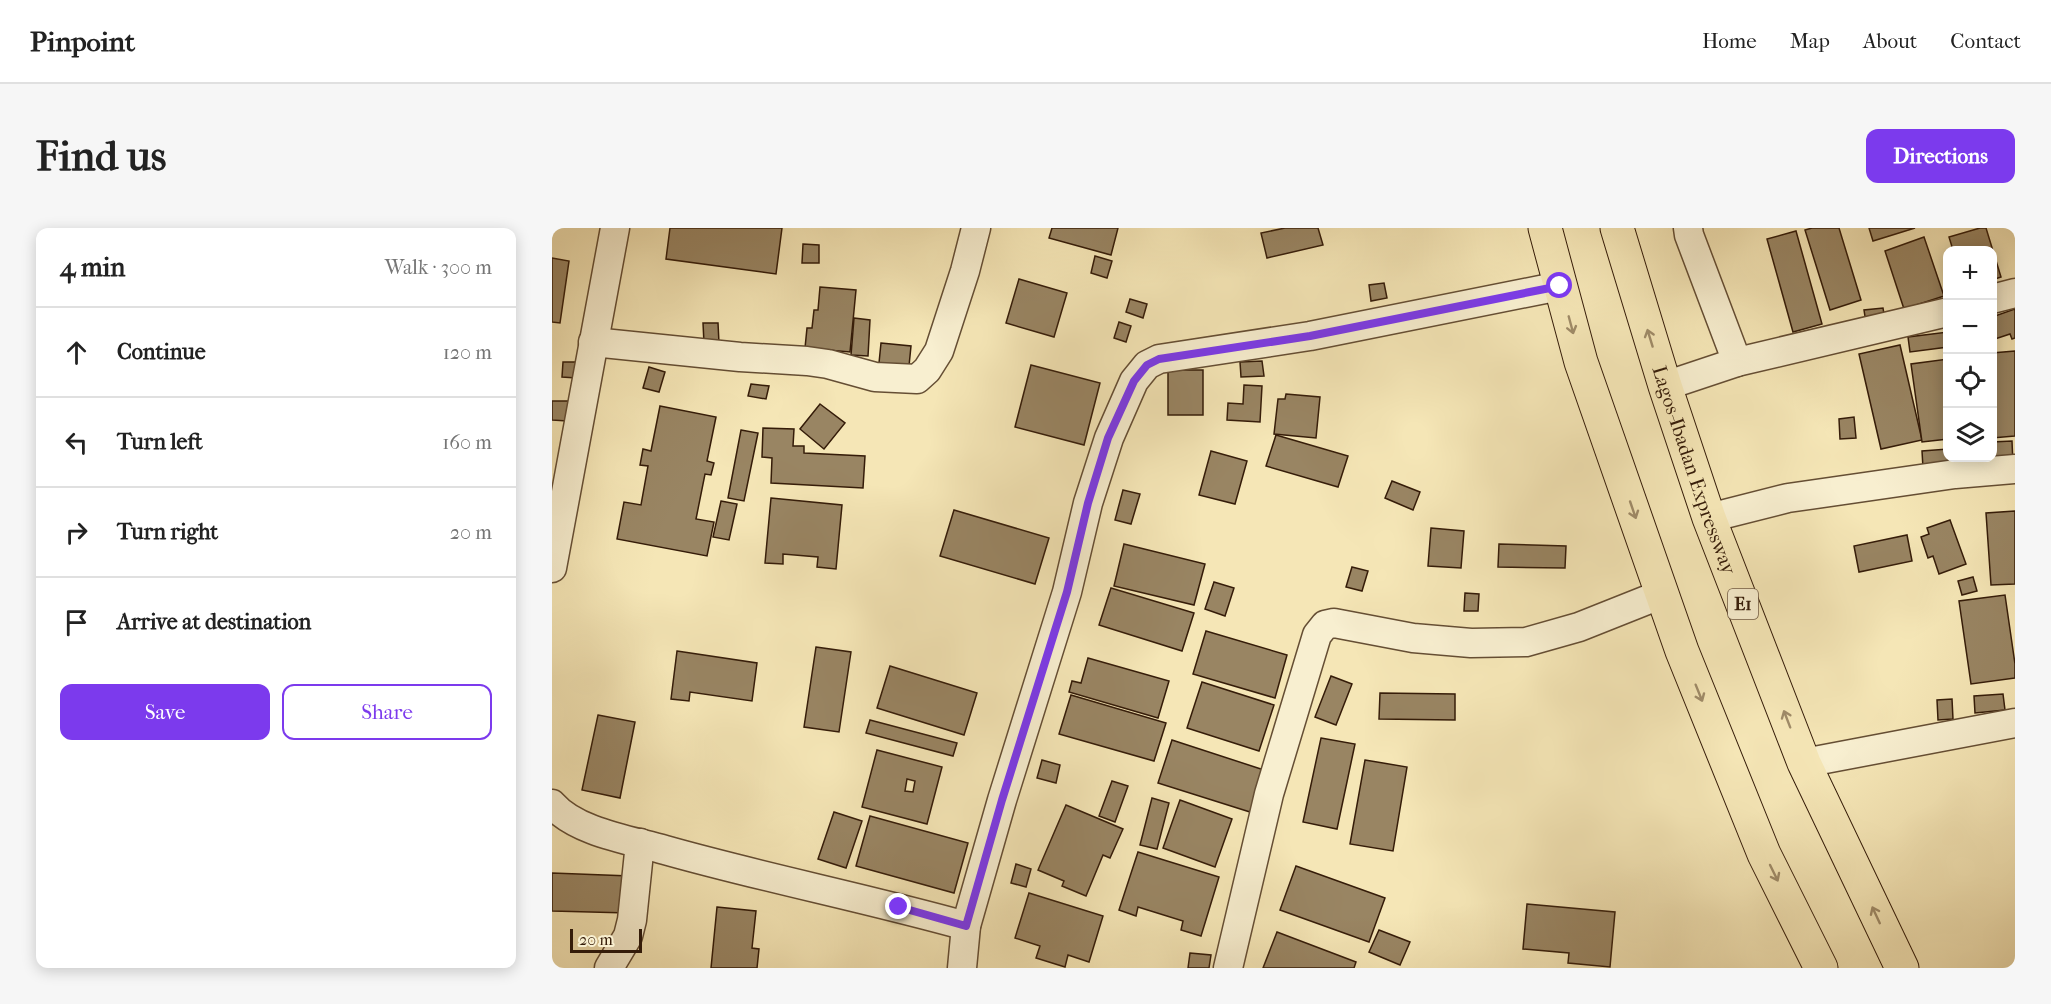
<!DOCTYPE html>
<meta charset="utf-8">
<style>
body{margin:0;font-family:"IM FELL French Canon",serif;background:#f6f6f6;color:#222}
.controls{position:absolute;right:18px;top:18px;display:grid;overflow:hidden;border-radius:12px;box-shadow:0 3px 15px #0003}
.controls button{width:54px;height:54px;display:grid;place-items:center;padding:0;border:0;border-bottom:2px solid #e0e0e0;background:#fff;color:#222;font:30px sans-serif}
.scale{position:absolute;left:18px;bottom:15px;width:72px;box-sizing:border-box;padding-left:6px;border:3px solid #351c09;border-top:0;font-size:16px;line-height:21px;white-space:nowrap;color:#351c09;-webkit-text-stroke:4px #f8efd0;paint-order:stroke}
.stop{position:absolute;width:18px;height:18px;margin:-14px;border:4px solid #7c3aed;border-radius:50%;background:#fff}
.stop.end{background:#7c3aed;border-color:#fff;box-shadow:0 2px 6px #0008}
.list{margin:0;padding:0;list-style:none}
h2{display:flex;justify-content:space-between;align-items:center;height:78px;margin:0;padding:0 24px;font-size:26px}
h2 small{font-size:20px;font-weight:400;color:#767676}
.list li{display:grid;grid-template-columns:39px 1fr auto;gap:18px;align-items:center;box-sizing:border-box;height:90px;padding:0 24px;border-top:2px solid #e0e0e0}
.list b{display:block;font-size:22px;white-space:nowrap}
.list em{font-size:20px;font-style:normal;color:#767676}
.actions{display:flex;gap:12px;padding:18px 24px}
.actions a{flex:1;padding:14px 0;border:2px solid #7c3aed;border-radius:12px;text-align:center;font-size:21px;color:#7c3aed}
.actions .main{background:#7c3aed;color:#fff}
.icon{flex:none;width:33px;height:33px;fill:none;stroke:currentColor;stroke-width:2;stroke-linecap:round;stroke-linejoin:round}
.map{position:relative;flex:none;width:1463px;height:740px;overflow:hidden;border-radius:12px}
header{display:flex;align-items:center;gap:36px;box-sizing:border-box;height:84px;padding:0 30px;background:#fff;border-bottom:2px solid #e0e0e0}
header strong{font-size:28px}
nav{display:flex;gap:33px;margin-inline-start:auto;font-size:21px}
.intro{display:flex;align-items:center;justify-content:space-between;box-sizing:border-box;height:144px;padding:0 36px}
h1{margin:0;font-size:42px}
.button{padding:15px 27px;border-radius:12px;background:#7c3aed;color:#fff;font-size:21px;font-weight:700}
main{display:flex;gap:36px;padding:0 36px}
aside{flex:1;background:#fff;border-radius:12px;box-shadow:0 3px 15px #0003}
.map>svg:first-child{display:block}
</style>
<header>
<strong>Pinpoint</strong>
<nav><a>Home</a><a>Map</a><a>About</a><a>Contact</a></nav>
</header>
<div class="intro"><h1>Find us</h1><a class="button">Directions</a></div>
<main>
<aside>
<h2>4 min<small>Walk · 300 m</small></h2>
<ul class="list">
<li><svg class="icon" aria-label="ahead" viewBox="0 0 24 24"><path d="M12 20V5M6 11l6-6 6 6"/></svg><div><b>Continue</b></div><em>120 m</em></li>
<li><svg class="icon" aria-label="left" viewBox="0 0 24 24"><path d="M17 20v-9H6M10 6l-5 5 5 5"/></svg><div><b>Turn left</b></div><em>160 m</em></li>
<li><svg class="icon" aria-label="right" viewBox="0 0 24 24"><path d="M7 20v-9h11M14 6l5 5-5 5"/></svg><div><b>Turn right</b></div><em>20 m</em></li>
<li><svg class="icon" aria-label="arrive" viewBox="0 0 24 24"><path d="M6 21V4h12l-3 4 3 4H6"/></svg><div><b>Arrive at destination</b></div></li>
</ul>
<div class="actions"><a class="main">Save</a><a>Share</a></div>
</aside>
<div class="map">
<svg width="1463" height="740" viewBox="0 0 1463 740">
<rect width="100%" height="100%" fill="#f5e6b6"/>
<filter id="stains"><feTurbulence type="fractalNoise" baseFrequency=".00333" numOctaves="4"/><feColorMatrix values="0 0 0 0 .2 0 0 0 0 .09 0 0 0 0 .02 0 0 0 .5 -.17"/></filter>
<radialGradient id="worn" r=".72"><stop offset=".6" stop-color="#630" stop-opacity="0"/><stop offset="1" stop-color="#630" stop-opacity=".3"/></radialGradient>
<g fill="#998563" stroke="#351c09" stroke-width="1.5" fill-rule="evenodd">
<path d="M118 0H230L224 46 114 31Z"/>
<path d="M500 0H566L559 27 497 10Z"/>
<path d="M733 0H766L771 17 715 30 709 5Z"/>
<path d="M1260 0H1287L1309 72 1278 82 1253 2Z"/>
<path d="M1317 0H1363L1321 13Z"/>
<path d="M1428 0H1434L1449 49 1440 52V22H1401L1397 9Z"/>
<path d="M1244 3 1270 96 1241 104 1215 11Z"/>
<path d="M1372 9 1392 68 1352 81 1333 23Z"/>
<path d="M251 16 267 17V35H250Z"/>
<path d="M543 28 560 33 555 50 539 45Z"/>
<path d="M0 30 17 33 8 95 0 94Z"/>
<path d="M467 51 515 65 502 109 454 95Z"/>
<path d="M832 55 835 70 819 73 817 57Z"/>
<path d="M268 59 304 62 298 124 253 120 255 100H260L262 82H266Z"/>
<path d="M578 71 595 76 591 90 574 84Z"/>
<path d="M1331 80 1333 92 1314 95 1312 82Z"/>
<path d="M1463 81V110L1460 111 1458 106 1440 112V89Z"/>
<path d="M302 90 318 92 316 128 299 127Z"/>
<path d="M567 94 579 98 574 114 562 110Z"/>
<path d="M151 95H166L167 115H152Z"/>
<path d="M1396 104V119L1358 124 1356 109Z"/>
<path d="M329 115 359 118 357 138 327 135Z"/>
<path d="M1348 117 1370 212 1329 221 1307 126Z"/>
<path d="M1463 123V208L1440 210V125Z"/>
<path d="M1396 131V211L1370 214 1359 136Z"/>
<path d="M710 133 712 148 689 149 688 134Z"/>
<path d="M11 134H24V150L10 149Z"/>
<path d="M479 137 548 155 532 217 463 199Z"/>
<path d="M97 139 113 144 107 164 91 160Z"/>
<rect x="616" y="142" width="35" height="45"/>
<path d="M199 156 217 158 214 171 196 168Z"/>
<path d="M692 157 710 158 708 194 675 192 676 175 691 176Z"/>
<path d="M734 166 768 169 764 210 722 206 726 171H733Z"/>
<path d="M0 173H16L15 193 0 192Z"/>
<path d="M268 176 293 195 272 221 248 201Z"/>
<path d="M108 178 164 189 155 233 162 235 159 247 153 246 144 291 162 294 155 328 65 311 72 274 89 277 96 238 88 237 91 221 99 223Z"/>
<path d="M1302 189 1304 210 1288 211 1287 191Z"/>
<path d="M211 200 242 201 241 218H252V225L313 228 311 260 219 255 220 230 210 229Z"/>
<path d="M189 202 206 205 192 273 176 270Z"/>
<path d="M724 207 796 228 786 259 714 238Z"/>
<path d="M1460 213 1461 237 1425 239 1424 230H1440V214Z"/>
<path d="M1396 221V230H1401L1402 238 1371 240 1370 223Z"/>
<path d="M659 223 695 233 683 276 647 267Z"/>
<path d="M840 253 868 264 861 282 833 270Z"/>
<path d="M571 262 588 266 579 296 563 292Z"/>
<path d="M219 270 290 277 284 341 265 339 266 329 231 326V336L213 335Z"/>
<path d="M169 273 185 276 177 312 161 309Z"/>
<path d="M402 282 497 310 483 356 388 328Z"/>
<path d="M1463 283V356L1439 357 1434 285Z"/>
<path d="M1398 292 1414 336 1387 346 1381 328 1376 330 1369 309 1377 306 1375 300Z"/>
<path d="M879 300 912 303 909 340 876 338Z"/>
<path d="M1355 307 1360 333 1307 344 1302 318Z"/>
<path d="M572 316 653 336 642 377 562 358Z"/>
<path d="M947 316 1014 318 1013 340 946 339Z"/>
<path d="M800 339 816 343 810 363 794 359Z"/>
<path d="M1421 349 1425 363 1410 367 1406 353Z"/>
<path d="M662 354 682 360 673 388 653 381Z"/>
<path d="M559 360 642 385 630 423 547 397Z"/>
<path d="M913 365 927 366 926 383H912Z"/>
<path d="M1453 367 1463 436V450L1419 456 1407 373Z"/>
<path d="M654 403 735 427 723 470 641 446Z"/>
<path d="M264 419 299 424 287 504 252 499Z"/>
<path d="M125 423 205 435 200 473 138 464 137 473 119 471Z"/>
<path d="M536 430 617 453 606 490 517 464 520 453 529 455Z"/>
<path d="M338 438 425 465 412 507 325 480Z"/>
<path d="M779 448 800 456 784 497 763 489Z"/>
<path d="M650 454 722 477 707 523 635 500Z"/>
<path d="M828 465 903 466V492L827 491Z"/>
<path d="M1451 466 1453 482 1423 485 1422 468Z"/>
<path d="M519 467 614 495 602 533 507 506Z"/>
<path d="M1400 471 1401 491 1386 492 1385 472Z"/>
<path d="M46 487 83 494 68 570 30 562Z"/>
<path d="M318 492 405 515 401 528 314 505Z"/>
<path d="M769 510 803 516 785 601 751 594Z"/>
<path d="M620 512 712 542 698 584 606 555Z"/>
<path d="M325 522 390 539 375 596 310 579ZM355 551 363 553 361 564 353 563Z"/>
<path d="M490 532 508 537 504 555 485 550Z"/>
<path d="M813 532 855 539 841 623 798 616Z"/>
<path d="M560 553 576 558 563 594 547 588Z"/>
<path d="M600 570 617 575 605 621 588 617Z"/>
<path d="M628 572 680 591 663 639 611 620Z"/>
<path d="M514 577 571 601 558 630 551 627 534 668 510 658 512 653 486 642Z"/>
<path d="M282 584 310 593 294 640 266 631Z"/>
<path d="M318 588 416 615 402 665 304 638Z"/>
<path d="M586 624 667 649 649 708 629 702 631 693 586 679 584 688 567 682Z"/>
<path d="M464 636 479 641 474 659 459 655Z"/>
<path d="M744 638 833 670 817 714 728 682Z"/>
<path d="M0 645 78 648 76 685 0 683Z"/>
<path d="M477 665 551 688 537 734 516 727 513 739 484 730 488 718 463 710Z"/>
<path d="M975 676 1063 684 1058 739 1016 735 1017 725 971 721Z"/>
<path d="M165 679 204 683 200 720 207 721 205 740H159Z"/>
<path d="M827 702 858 714 848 737 817 724Z"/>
<path d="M725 704 804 734 802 740H711Z"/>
<path d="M638 725 659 727 657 740H636Z"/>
</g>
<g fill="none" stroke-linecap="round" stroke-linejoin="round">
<g stroke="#654e34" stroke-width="31">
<g id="street">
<path d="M1136 0 1137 7 1185 134"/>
<path d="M1440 71 1463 65"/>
<path d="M41 114 188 129 255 133 276 136 323 149 365 151 375 142 387 123 413 43 424 0"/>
<path d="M1113 158 1185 134 1396 84"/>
<path d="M1157 290 1236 270 1403 246 1463 241"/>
<path d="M0 340 63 0"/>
<path d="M1252 535 1463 495"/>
<path d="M0 576C24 604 78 612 113 622 212 650 314 670 414 698"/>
<path d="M57 740 76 708 80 692 88 615"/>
<path d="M410 740 414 698 450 572 515 364 536 275 557 210 582 153 595 137 607 131 758 108 1008 58"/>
<path d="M676 740 717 566 765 407 773 397 782 395 861 410 919 415 974 414 1027 399 1110 366"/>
</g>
</g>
<g stroke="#351c09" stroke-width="35">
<g id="highway">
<path d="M993 0 1029 134 1130 423 1212 626 1269 740"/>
<path id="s1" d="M1065 0 1113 158 1157 290 1252 535 1350 740"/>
</g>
</g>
<use href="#street" stroke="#f8efd0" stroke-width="28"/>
<use href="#highway" stroke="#f5e6b6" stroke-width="33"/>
</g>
<defs><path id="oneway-shaft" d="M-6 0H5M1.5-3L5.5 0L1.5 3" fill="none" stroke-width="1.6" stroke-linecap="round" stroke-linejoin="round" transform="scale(1.5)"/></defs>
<g stroke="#9f8b68">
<use href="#oneway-shaft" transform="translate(1019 97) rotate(75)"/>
<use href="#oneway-shaft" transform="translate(1098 110) rotate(-107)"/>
<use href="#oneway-shaft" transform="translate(1081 282) rotate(71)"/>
<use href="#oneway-shaft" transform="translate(1147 465) rotate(68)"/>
<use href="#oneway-shaft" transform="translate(1235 491) rotate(-111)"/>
<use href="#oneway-shaft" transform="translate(1222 645) rotate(64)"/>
<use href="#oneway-shaft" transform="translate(1324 687) rotate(-115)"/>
</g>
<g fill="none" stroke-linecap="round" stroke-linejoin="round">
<path stroke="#7c3aed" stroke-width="8" d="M347 679 414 698 450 572 515 364 536 275 556 210 582 153 595 137 607 131 758 108 1008 58"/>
</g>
<g text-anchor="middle" stroke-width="6" stroke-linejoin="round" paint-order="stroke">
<rect fill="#f8efd0" stroke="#705b45" stroke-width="1.5" x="1176" y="361" width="30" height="30" rx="4.5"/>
<g font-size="18" font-weight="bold" fill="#351c09">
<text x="1191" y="382">E1</text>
</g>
<g font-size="20" fill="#351c09" stroke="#f8efd0">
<text dy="7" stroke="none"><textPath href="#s1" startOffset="254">Lagos-Ibadan Expressway</textPath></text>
</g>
</g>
<rect width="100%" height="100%" filter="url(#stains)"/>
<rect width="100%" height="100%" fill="url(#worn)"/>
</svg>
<div class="controls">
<button>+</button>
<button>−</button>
<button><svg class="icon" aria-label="locate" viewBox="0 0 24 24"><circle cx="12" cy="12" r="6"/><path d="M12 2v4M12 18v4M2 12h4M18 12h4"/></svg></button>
<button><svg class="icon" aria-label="layers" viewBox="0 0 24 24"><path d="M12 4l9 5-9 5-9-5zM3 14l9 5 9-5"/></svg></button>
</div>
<div class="scale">20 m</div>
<div class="stop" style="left:1008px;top:58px"></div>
<div class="stop end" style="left:347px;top:679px"></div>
</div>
</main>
